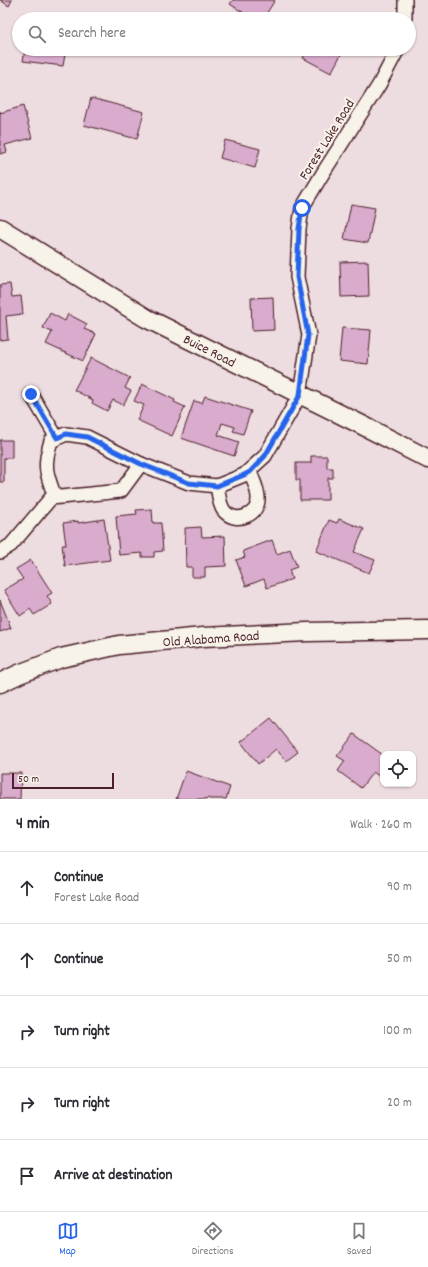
<!DOCTYPE html>
<meta charset="utf-8">
<style>
body{margin:0;font-family:Dekko,sans-serif;background:#f7f7f7;color:#2b2b33}
.controls{position:absolute;right:12px;bottom:12px;display:grid;overflow:hidden;border-radius:8px;box-shadow:0 1px 3px #0004}
.controls button{width:36px;height:36px;display:grid;place-items:center;padding:0;border:0;border-bottom:1px solid #e1e1e2;background:#fff;color:#2b2b33;font:20px sans-serif}
.scale{position:absolute;left:12px;bottom:10px;width:102px;box-sizing:border-box;padding-left:4px;border:2px solid #4a1f2b;border-top:0;font-size:11px;line-height:14px;white-space:nowrap;color:#4a1f2b;-webkit-text-stroke:3px #f7f3e8;paint-order:stroke}
.stop{position:absolute;width:12px;height:12px;margin:-9px;border:3px solid #2563eb;border-radius:50%;background:#fff}
.stop.end{background:#2563eb;border-color:#fff;box-shadow:0 1px 4px #0008}
.list{margin:0;padding:0;list-style:none}
h2{display:flex;justify-content:space-between;align-items:center;height:52px;margin:0;padding:0 16px;font-size:17px}
h2 small{font-size:13px;font-weight:400;color:#7c7c81}
.list li{display:grid;grid-template-columns:26px 1fr auto;gap:12px;align-items:center;box-sizing:border-box;height:72px;padding:0 16px;border-top:1px solid #e1e1e2}
.list b{display:block;font-size:15px;white-space:nowrap}
.list p{margin:0;font-size:13px;white-space:nowrap;color:#7c7c81}
.list em{font-size:13px;font-style:normal;color:#7c7c81}
.icon{flex:none;width:22px;height:22px;fill:none;stroke:currentColor;stroke-width:2;stroke-linecap:round;stroke-linejoin:round}
.map{position:relative;flex:none;width:428px;height:799px;overflow:hidden}
.search{position:absolute;background:#fff;box-shadow:0 1px 3px #0004;left:12px;right:12px;top:12px;height:44px;display:flex;align-items:center;gap:10px;box-sizing:border-box;padding:0 14px;border-radius:22px;color:#7c7c81;font-size:15px}
.sheet{height:412px;background:#fff}
nav{display:flex;justify-content:space-around;align-items:center;box-sizing:border-box;height:56px;border-top:1px solid #e1e1e2;background:#fff;font-size:11px;color:#7c7c81}
nav a{display:grid;justify-items:center;gap:2px}
nav .on{color:#2563eb}
.map>svg:first-child{display:block}
</style>
<div class="map">
<svg width="428" height="799" viewBox="0 0 428 799">
<rect width="100%" height="100%" fill="#eedde0"/>
<filter id="ink" filterUnits="userSpaceOnUse"><feTurbulence type="fractalNoise" baseFrequency=".025" numOctaves="2"/><feDisplacementMap in="SourceGraphic" scale="8" xChannelSelector="R" yChannelSelector="G"/><feConvolveMatrix kernelMatrix="1 2 1 2 8 2 1 2 1" color-interpolation-filters="sRGB"/></filter>
<g filter="url(#ink)">
<g fill="#d9abcd" stroke="#4a1f2b">
<path d="M0 0H12L9 6Z"/>
<path d="M233 0H275L263 19H253L230 4Z"/>
<path d="M25 49H66L63 66 23 61Z"/>
<path d="M308 49H344L331 73 303 58Z"/>
<path d="M91 98 144 112 137 139 84 125Z"/>
<path d="M23 106 32 138 5 145 7 152 0 154V111V113Z"/>
<path d="M225 140 260 149 255 168 220 158Z"/>
<path d="M351 204 375 208 368 243 344 239Z"/>
<path d="M368 261 369 296 341 297 340 262Z"/>
<path d="M10 284 12 297 21 296 23 314 6 316 8 339 0 340V285Z"/>
<path d="M273 297 274 330 252 331 251 298Z"/>
<path d="M50 313 65 321 68 314 87 324 84 329 96 334 83 361 46 344 52 332 43 328Z"/>
<path d="M342 328 371 330 368 364 339 361Z"/>
<path d="M91 358 130 378 125 388 131 391 123 405 113 400 107 411 92 403 93 400 74 390Z"/>
<path d="M142 384 175 400 174 402 185 407 172 436 137 420 144 405 134 401Z"/>
<path d="M205 396 251 411 243 434 233 431 235 427 222 423 218 435 239 442 234 456 181 438 194 401 202 403Z"/>
<path d="M0 440H12V458H4V482H0Z"/>
<path d="M311 456H327V468H333V478H328V500H300V480H296V463H311Z"/>
<path d="M152 509 153 523H161L163 551 154 552V557H142V553L119 555 116 516 137 514 136 510Z"/>
<path d="M104 519 110 560 65 566 62 545H66L63 523 78 521V523Z"/>
<path d="M339 519 364 529 354 552 375 560 369 573 316 551 329 520 337 523Z"/>
<path d="M201 527 202 537 225 536 226 566 205 567V577H192V567H186L185 528Z"/>
<path d="M272 540 277 554 290 549 297 567 289 570 292 579 267 588 264 579 246 586 236 560 245 557 243 551Z"/>
<path d="M31 560 52 593 47 596 52 604 34 615 30 609 20 616 4 590 23 579 16 569Z"/>
<path d="M0 600 11 628 0 632Z"/>
<path d="M271 718 298 752 286 761 276 749 258 764 241 742Z"/>
<path d="M354 734 383 755V779L373 772 361 788 338 771 345 761 337 756Z"/>
<path d="M186 771 230 787 226 799H210L207 798 206 799H176Z"/>
<path d="M0 773H21L20 799H0Z"/>
</g>
<g fill="none" stroke-linecap="round" stroke-linejoin="round">
<g stroke="#4a1f2b" stroke-width="16">
<g id="street">
<path d="M405 19V0"/>
<path d="M31 394 57 438"/>
<path d="M217 486C219 494 219 506 225 512 237 524 259 515 258 498 258 489 253 480 250 472"/>
<path d="M55 497C46 473 43 466 51 441L66 434 87 437 141 464"/>
<path d="M0 552 11 545 51 498 121 491 141 464 189 483 217 486 244 475 265 456 300 395 309 335 297 277 299 229 302 208 323 173 379 85 398 49"/>
</g>
</g>
<g stroke="#4a1f2b" stroke-width="21">
<g id="secondary">
<path d="M0 228 146 318 362 425 428 459"/>
<path d="M0 683 19 674 61 658 119 645 203 637 307 632 428 630"/>
</g>
</g>
<use href="#street" stroke="#f7f3e8" stroke-width="13"/>
<use href="#secondary" stroke="#f7f3e8" stroke-width="18"/>
</g>
</g>
<g fill="none" stroke-linecap="round" stroke-linejoin="round" filter="url(#ink)">
<path stroke="#2563eb" stroke-width="5" d="M31 394 57 438 66 434 87 437 141 464 189 483 217 486 244 475 250 472 265 456 300 395 308 335 297 277 299 229 302 208"/>
</g>
<g text-anchor="middle" stroke-width="4" stroke-linejoin="round" paint-order="stroke">
<g font-size="14" fill="#4a1f2b" stroke="#f7f3e8">
<text transform="translate(326 139) rotate(-58)" y="5">Forest Lake Road</text>
<text transform="translate(210 350) rotate(27)" y="5">Buice Road</text>
<text transform="translate(211 638) rotate(-4)" y="5">Old Alabama Road</text>
</g>
</g>
</svg>
<div class="controls">
<button><svg class="icon" aria-label="locate" viewBox="0 0 24 24"><circle cx="12" cy="12" r="6"/><path d="M12 2v4M12 18v4M2 12h4M18 12h4"/></svg></button>
</div>
<div class="scale">50 m</div>
<div class="stop" style="left:302px;top:208px"></div>
<div class="stop end" style="left:31px;top:394px"></div>
<div class="search"><svg class="icon" aria-label="search" viewBox="0 0 24 24"><circle cx="10" cy="10" r="6"/><path d="M15 15l6 6"/></svg>Search here</div>
</div>
<section class="sheet">
<h2>4 min<small>Walk · 260 m</small></h2>
<ul class="list">
<li><svg class="icon" aria-label="ahead" viewBox="0 0 24 24"><path d="M12 20V5M6 11l6-6 6 6"/></svg><div><b>Continue</b><p>Forest Lake Road</p></div><em>90 m</em></li>
<li><svg class="icon" aria-label="ahead" viewBox="0 0 24 24"><path d="M12 20V5M6 11l6-6 6 6"/></svg><div><b>Continue</b></div><em>50 m</em></li>
<li><svg class="icon" aria-label="right" viewBox="0 0 24 24"><path d="M7 20v-9h11M14 6l5 5-5 5"/></svg><div><b>Turn right</b></div><em>100 m</em></li>
<li><svg class="icon" aria-label="right" viewBox="0 0 24 24"><path d="M7 20v-9h11M14 6l5 5-5 5"/></svg><div><b>Turn right</b></div><em>20 m</em></li>
<li><svg class="icon" aria-label="arrive" viewBox="0 0 24 24"><path d="M6 21V4h12l-3 4 3 4H6"/></svg><div><b>Arrive at destination</b></div></li>
</ul>
</section>
<nav>
<a class="on"><svg class="icon" aria-label="map" viewBox="0 0 24 24"><path d="M3 6l6-2 6 2 6-2v14l-6 2-6-2-6 2zM9 4v14M15 6v14"/></svg>Map</a>
<a><svg class="icon" aria-label="directions" viewBox="0 0 24 24"><path d="M12 3l9 9-9 9-9-9zM9 14v-3h6M13 9l2 2-2 2"/></svg>Directions</a>
<a><svg class="icon" aria-label="saved" viewBox="0 0 24 24"><path d="M7 4h10v16l-5-4-5 4z"/></svg>Saved</a>
</nav>
